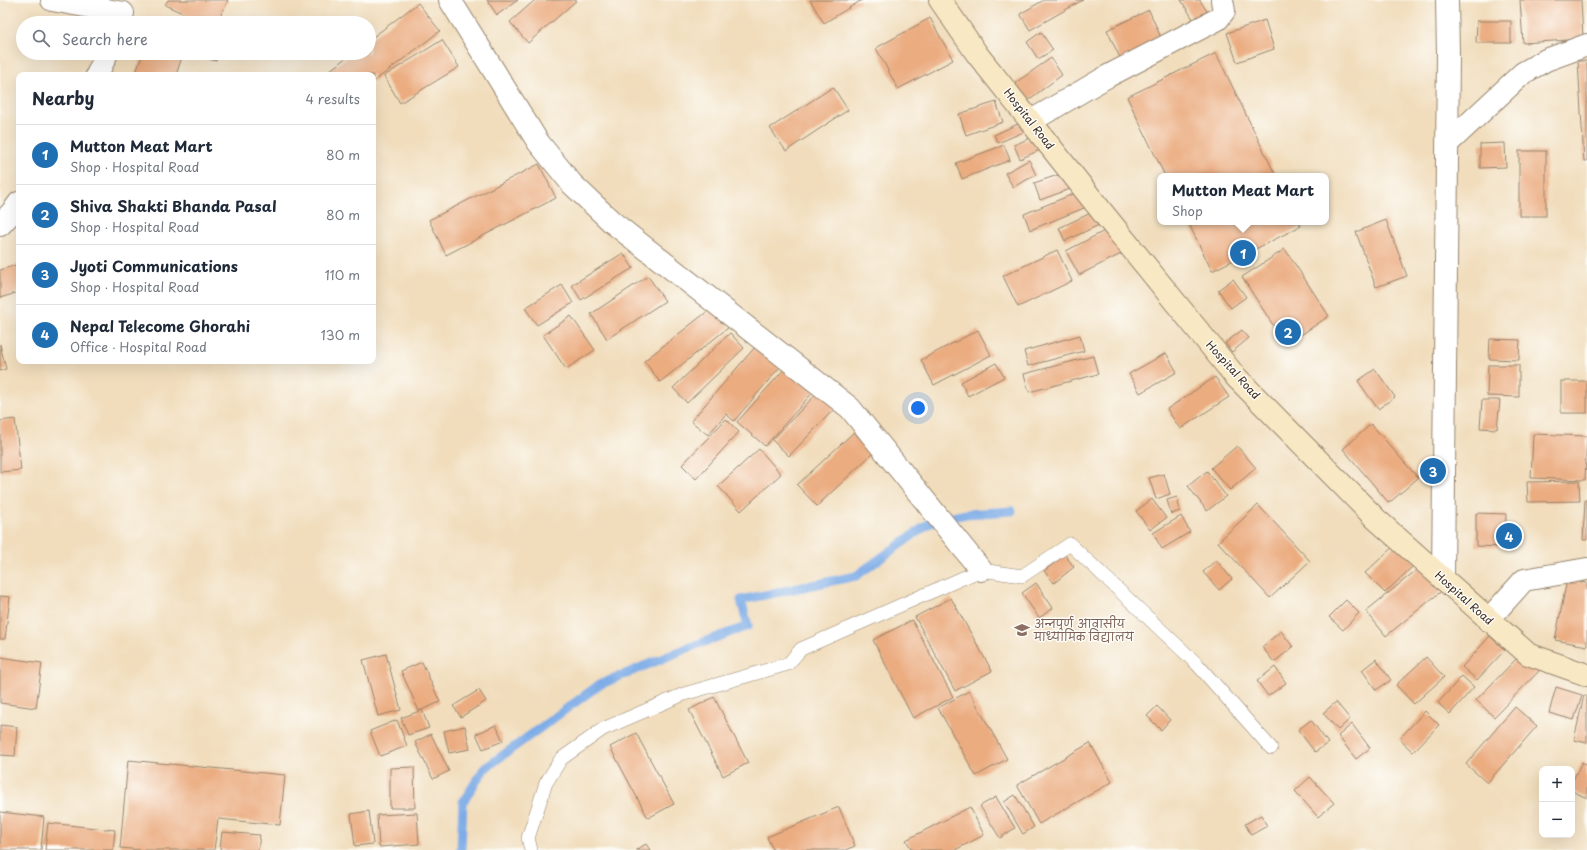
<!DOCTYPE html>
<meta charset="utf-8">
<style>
body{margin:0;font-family:"Playpen Sans","Playpen Sans Deva",sans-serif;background:#f2f2f3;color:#1f2937}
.controls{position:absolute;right:12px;bottom:12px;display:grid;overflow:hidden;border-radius:8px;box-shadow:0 4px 16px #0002}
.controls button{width:36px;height:36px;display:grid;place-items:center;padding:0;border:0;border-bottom:1px solid #e0e1e3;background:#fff;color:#1f2937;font:20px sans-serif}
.you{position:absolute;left:918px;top:408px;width:14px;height:14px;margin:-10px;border:3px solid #fff;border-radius:50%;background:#1a73e8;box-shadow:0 0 0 6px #1a73e833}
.badge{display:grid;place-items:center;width:26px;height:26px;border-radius:50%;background:#1f6fb2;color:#fff;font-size:13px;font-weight:700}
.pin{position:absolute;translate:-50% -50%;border:2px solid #fff;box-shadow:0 1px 4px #0006}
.popup{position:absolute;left:1157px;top:173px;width:172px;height:52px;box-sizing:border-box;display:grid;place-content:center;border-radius:8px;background:#fff;filter:drop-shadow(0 1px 3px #0005);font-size:13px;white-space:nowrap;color:#747a83}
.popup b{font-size:15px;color:#1f2937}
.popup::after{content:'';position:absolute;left:50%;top:100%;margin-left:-8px;border:8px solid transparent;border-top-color:#fff}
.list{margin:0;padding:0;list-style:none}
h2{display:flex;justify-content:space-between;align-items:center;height:52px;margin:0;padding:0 16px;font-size:17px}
h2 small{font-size:13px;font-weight:400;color:#747a83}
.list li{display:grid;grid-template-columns:26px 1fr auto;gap:12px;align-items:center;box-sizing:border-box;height:60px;padding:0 16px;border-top:1px solid #e0e1e3}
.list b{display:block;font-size:15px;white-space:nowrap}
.list p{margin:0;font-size:13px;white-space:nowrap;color:#747a83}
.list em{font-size:13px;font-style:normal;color:#747a83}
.icon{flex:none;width:22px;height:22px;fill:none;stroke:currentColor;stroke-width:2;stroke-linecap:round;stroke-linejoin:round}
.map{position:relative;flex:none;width:1587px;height:850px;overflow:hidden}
.search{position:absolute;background:#fff;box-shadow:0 4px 16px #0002;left:16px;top:16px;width:360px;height:44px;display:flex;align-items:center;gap:10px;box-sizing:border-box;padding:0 14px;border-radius:22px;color:#747a83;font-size:15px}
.panel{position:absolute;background:#fff;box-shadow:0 4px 16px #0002;left:16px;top:72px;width:360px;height:292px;border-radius:8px}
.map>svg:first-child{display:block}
</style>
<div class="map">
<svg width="1587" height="850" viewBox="0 0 1587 850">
<rect width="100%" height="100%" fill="#fdfcf7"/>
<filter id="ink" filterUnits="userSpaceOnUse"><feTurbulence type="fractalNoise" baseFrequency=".025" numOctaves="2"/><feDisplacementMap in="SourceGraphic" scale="8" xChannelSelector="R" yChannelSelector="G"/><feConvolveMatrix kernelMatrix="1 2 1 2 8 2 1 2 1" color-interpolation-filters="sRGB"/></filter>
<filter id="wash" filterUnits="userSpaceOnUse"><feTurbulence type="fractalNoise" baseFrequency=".012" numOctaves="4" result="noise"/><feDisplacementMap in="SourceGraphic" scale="16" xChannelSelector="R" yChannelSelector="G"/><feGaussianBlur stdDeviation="0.9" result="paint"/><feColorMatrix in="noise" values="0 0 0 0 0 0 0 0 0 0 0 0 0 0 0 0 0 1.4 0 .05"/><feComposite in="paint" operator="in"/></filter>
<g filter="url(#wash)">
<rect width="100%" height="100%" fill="#f1ddbc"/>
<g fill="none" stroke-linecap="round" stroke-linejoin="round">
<path stroke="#7dace7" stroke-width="9" d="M461 850 463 802 484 769 599 685 690 647 748 626 741 600 856 576 931 522 966 514 1012 511"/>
</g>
<g id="blocks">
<g fill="#ebac80">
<path d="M168 0H228L217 23H204L165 5Z"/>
<path d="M487 0H518L497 15Z"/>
<path d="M535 0H577L528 43 510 22Z"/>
<path d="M810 0H862L824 23Z"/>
<path d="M1044 0H1083L1030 30 1020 14Z"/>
<path d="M1181 0H1200L1208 13 1195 22Z"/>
<path d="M1520 0H1581L1583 39 1523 43Z"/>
<path d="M418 3 440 31 373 82V75H324L352 53H369V40Z"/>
<path d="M1149 10 1162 40 1121 60 1107 30Z"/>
<path d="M930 18 953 60 898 89 876 48Z"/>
<path d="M1265 20 1274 49 1237 62 1227 33Z"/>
<path d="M1477 21H1511V43H1476Z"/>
<path d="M1041 32 1053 50 1038 59 1027 42Z"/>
<path d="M442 40 459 67 400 103 384 76Z"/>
<path d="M143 53H179L183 54 176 75H135Z"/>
<path d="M199 53H219L216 61 198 56Z"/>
<path d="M1216 53 1276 176H1165L1127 97Z"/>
<path d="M1051 58 1062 75 1027 101 1015 83Z"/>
<path d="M1578 61H1587V161H1584Z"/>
<path d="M833 87 848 110 786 151 770 128Z"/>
<path d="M996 102 1003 122 966 135 959 114Z"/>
<path d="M1024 121 1028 130 998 143 994 135Z"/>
<path d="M1035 136 1040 150 1020 159 1014 145Z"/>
<path d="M1505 143 1506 167 1480 168V144Z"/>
<path d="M1004 145 1010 160 962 179 956 163Z"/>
<rect x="1519" y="151" width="27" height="65"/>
<path d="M1029 160 1036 175 1013 187 1005 173Z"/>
<path d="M539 164 556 198 446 255 429 220Z"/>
<path d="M1067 172 1073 188 1040 200 1034 183Z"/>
<path d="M1083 190 1089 206 1030 230 1024 214Z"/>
<path d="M1095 211 1101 224 1065 241 1059 228Z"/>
<path d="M1386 220 1407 276 1376 287 1356 232Z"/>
<path d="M1188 222H1299L1301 226 1212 271Z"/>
<path d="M1112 227 1125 252 1079 275 1066 251Z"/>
<path d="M1285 249 1329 316 1286 345 1242 277Z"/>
<path d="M1057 250 1072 281 1018 307 1003 276Z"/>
<path d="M623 253 633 268 581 300 572 285Z"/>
<path d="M19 264V292L0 298V270Z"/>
<path d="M648 276 665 301 607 339 591 314Z"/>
<path d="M1233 279 1246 297 1231 308 1218 290Z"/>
<path d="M562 285 573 303 537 325 525 308Z"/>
<path d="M713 307 729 327 660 382 644 361Z"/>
<path d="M571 316 595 350 566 369 543 335Z"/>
<path d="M978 330 991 355 934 385 921 360Z"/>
<path d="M1242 330 1249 338 1232 352 1225 343Z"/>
<path d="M730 333 744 348 687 403 673 388Z"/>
<path d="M1080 335 1084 351 1028 366 1024 351Z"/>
<path d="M1490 339 1520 340 1519 360 1489 359Z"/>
<path d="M0 344 6 369 0 371Z"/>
<path d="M756 346 780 367 734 421 726 414 708 435 691 421Z"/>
<path d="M1166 353 1177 372 1140 393 1129 374Z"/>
<path d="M1093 356 1098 374 1029 392 1024 374Z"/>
<path d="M996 363 1004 377 968 396 961 382Z"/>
<path d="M788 365 816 389 765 446 737 422Z"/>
<path d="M1488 365H1519V397L1487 396Z"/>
<path d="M1375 369 1395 397 1378 409 1358 381Z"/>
<path d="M1215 377 1229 397 1180 429 1167 409Z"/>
<rect x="1561" y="381" width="26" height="32"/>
<path d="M820 390 837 406 789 456 772 440Z"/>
<path d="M1482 400H1500L1497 429 1480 428Z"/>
<path d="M15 419 21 470 0 472V421Z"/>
<path d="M726 419 739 432 696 479 682 465Z"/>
<path d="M1371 424 1418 478 1389 503 1343 449Z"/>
<path d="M854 432 873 453 817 506 797 485Z"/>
<path d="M1533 434 1587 436 1585 480 1531 478Z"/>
<path d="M1237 446 1256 468 1230 490 1211 468Z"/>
<path d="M759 449 781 474 741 511 718 486Z"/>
<path d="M1207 471 1226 496 1207 511 1188 486Z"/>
<path d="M1164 474 1170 494 1156 499 1149 478Z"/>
<path d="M1579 481 1580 501 1528 502 1527 482Z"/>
<path d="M1177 497 1180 511 1171 514 1167 500Z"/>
<path d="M1152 499 1166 518 1150 530 1136 511Z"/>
<path d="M1585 500H1587V540H1583Z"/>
<path d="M1258 505 1310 561 1270 598 1218 542Z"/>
<path d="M1476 513 1506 514 1505 547 1476 546Z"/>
<path d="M1181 516 1190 532 1162 549 1153 533Z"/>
<path d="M1398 542 1417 562 1385 593 1365 573Z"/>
<path d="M1065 555 1074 567 1054 583 1044 571Z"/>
<path d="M1216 560 1232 579 1219 590 1203 572Z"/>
<path d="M1424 564 1444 589 1386 636 1366 611Z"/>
<path d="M1567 580 1587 583V646L1555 640Z"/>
<path d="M1036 583 1053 608 1039 618 1022 593Z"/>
<path d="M0 596 10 597 5 639H0Z"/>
<path d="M951 598 992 671 955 691 915 617Z"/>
<path d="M1346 600 1359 613 1343 630 1329 617Z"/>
<path d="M912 620 953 697 913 718 873 640Z"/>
<path d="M1281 631 1293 647 1274 662 1262 647Z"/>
<path d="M1490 636 1505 650 1477 680 1462 667Z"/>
<path d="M1524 651 1542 668 1494 717 1476 700Z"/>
<path d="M386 654 401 710 378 716 363 660Z"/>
<path d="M0 657 42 663 36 708 0 703Z"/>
<path d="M1426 657 1444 677 1414 704 1396 685Z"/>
<path d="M1376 659 1391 680 1376 690 1362 670Z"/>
<path d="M422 662 440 702 419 711 401 671Z"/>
<path d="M1275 667 1286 683 1268 696 1257 681Z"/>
<path d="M1462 676 1474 687 1450 714 1438 703Z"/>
<path d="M1556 687 1582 695 1574 720 1549 713Z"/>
<path d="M479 690 486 701 461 717 453 706Z"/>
<path d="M969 691 1007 759 976 776 938 708Z"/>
<path d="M1584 695 1587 696V743L1574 740Z"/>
<path d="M714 697 748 763 723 776 689 710Z"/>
<path d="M1336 702 1350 719 1338 730 1323 713Z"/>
<path d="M1157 706 1170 720 1161 730 1147 716Z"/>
<path d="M1515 707 1537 726 1487 783 1466 764Z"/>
<path d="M422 710 429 728 408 735 401 718Z"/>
<path d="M1425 711 1439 725 1413 752 1399 739Z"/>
<path d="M397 720 407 746 380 756 370 731Z"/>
<path d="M1311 720 1328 743 1315 752 1298 730Z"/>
<path d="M1352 724 1370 748 1356 759 1338 736Z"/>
<path d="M0 725 17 727 15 756 0 755Z"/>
<path d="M496 725 503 741 483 749 476 734Z"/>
<path d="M465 726 470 749 449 753 444 731Z"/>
<path d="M636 733 674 804 648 818 610 747Z"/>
<path d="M431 734 449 771 433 779 415 742Z"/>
<path d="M1090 743 1112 782 1039 824 1017 785Z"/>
<path d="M128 760 285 775 280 825 218 819 214 850H141L120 848Z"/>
<path d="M1582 762 1587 765V798L1572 791V782Z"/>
<path d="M414 767 415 808H390V768Z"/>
<path d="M1310 777 1334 803 1318 817 1295 791Z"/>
<path d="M1015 795 1034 827 1023 834 1004 802Z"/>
<path d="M996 797 1015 828 1000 838 980 806Z"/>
<path d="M839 807 855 846 845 850H773L767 837Z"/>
<path d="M970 807 984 835 955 850H912L906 840Z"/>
<path d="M369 811 373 844 355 846 351 814Z"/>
<path d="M0 812 44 817 41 850H0Z"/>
<path d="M417 813 419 844 379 847 377 815Z"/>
<path d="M1261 815 1267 826 1251 835 1245 824Z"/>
<path d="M48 823 115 830 113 850H45Z"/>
<path d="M222 832 260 835 258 850H220Z"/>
<path d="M646 844 650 850H636Z"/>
</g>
</g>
</g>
<g filter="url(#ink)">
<use href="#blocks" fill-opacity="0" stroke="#96846d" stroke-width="1"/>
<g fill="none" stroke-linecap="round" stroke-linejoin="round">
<g stroke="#96846d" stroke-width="14">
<path id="lane" d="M531 850 528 838 546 783 561 759 603 729 684 694 788 664 801 649 981 570 1022 576 1070 544 1197 664 1271 748"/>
</g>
<g stroke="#96846d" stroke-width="24">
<g id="street">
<path d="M52 0 123 13"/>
<path d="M450 0 538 142 572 184 612 222 850 408 981 570"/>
<path d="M97 75 107 53"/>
<path d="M1031 121 1108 76 1218 19 1224 11 1222 0"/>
<path d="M1448 143 1523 73 1546 60 1587 45"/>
<path d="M0 225 13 211 19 203"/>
<path d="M1443 579 1448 54 1447 0"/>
<path d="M1488 620 1524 580 1587 569"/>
</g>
</g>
<g stroke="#96846d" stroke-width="24">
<path id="secondary" d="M940 0 977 54 1103 213 1235 376 1376 519 1528 654 1587 675"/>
</g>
<use href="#lane" stroke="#fff" stroke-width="13"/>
<use href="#street" stroke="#fff" stroke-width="22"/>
<use href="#secondary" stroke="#f8e8c3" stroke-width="22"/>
</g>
</g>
<defs>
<g id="school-bare" transform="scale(1.2)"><path d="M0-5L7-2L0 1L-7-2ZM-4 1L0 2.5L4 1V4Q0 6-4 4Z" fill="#8d6e63" stroke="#fdfcf7" stroke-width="2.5" paint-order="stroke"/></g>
</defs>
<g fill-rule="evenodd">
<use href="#school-bare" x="1022" y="630"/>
</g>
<g text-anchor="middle" stroke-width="3" stroke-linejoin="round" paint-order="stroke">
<g font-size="11" fill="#3b2a1e" stroke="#fdfcf7">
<text transform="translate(1029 119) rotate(52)" y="4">Hospital Road</text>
<text transform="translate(1233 370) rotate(48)" y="4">Hospital Road</text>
<text transform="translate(1464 598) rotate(42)" y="4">Hospital Road</text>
</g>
<g font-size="11" fill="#785e54" stroke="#fdfcf7" text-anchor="start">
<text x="1034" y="628">अन्नपुर्ण आवासीय<tspan x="1034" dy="13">माध्यामिक विद्यालय</tspan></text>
</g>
</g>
</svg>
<div class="controls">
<button>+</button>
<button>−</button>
</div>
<div class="you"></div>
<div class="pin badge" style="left:1243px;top:253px">1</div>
<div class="popup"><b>Mutton Meat Mart</b>Shop</div>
<div class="pin badge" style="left:1288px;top:332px">2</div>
<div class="pin badge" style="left:1433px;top:471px">3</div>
<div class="pin badge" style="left:1509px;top:536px">4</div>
<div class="search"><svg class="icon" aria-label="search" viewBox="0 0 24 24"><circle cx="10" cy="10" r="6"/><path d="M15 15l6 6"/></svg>Search here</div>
<section class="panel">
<h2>Nearby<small>4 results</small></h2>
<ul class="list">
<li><span class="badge">1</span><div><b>Mutton Meat Mart</b><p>Shop · Hospital Road</p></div><em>80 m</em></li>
<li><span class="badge">2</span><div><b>Shiva Shakti Bhanda Pasal</b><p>Shop · Hospital Road</p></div><em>80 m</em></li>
<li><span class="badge">3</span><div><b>Jyoti Communications</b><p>Shop · Hospital Road</p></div><em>110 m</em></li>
<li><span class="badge">4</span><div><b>Nepal Telecome Ghorahi</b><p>Office · Hospital Road</p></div><em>130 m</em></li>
</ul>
</section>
</div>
